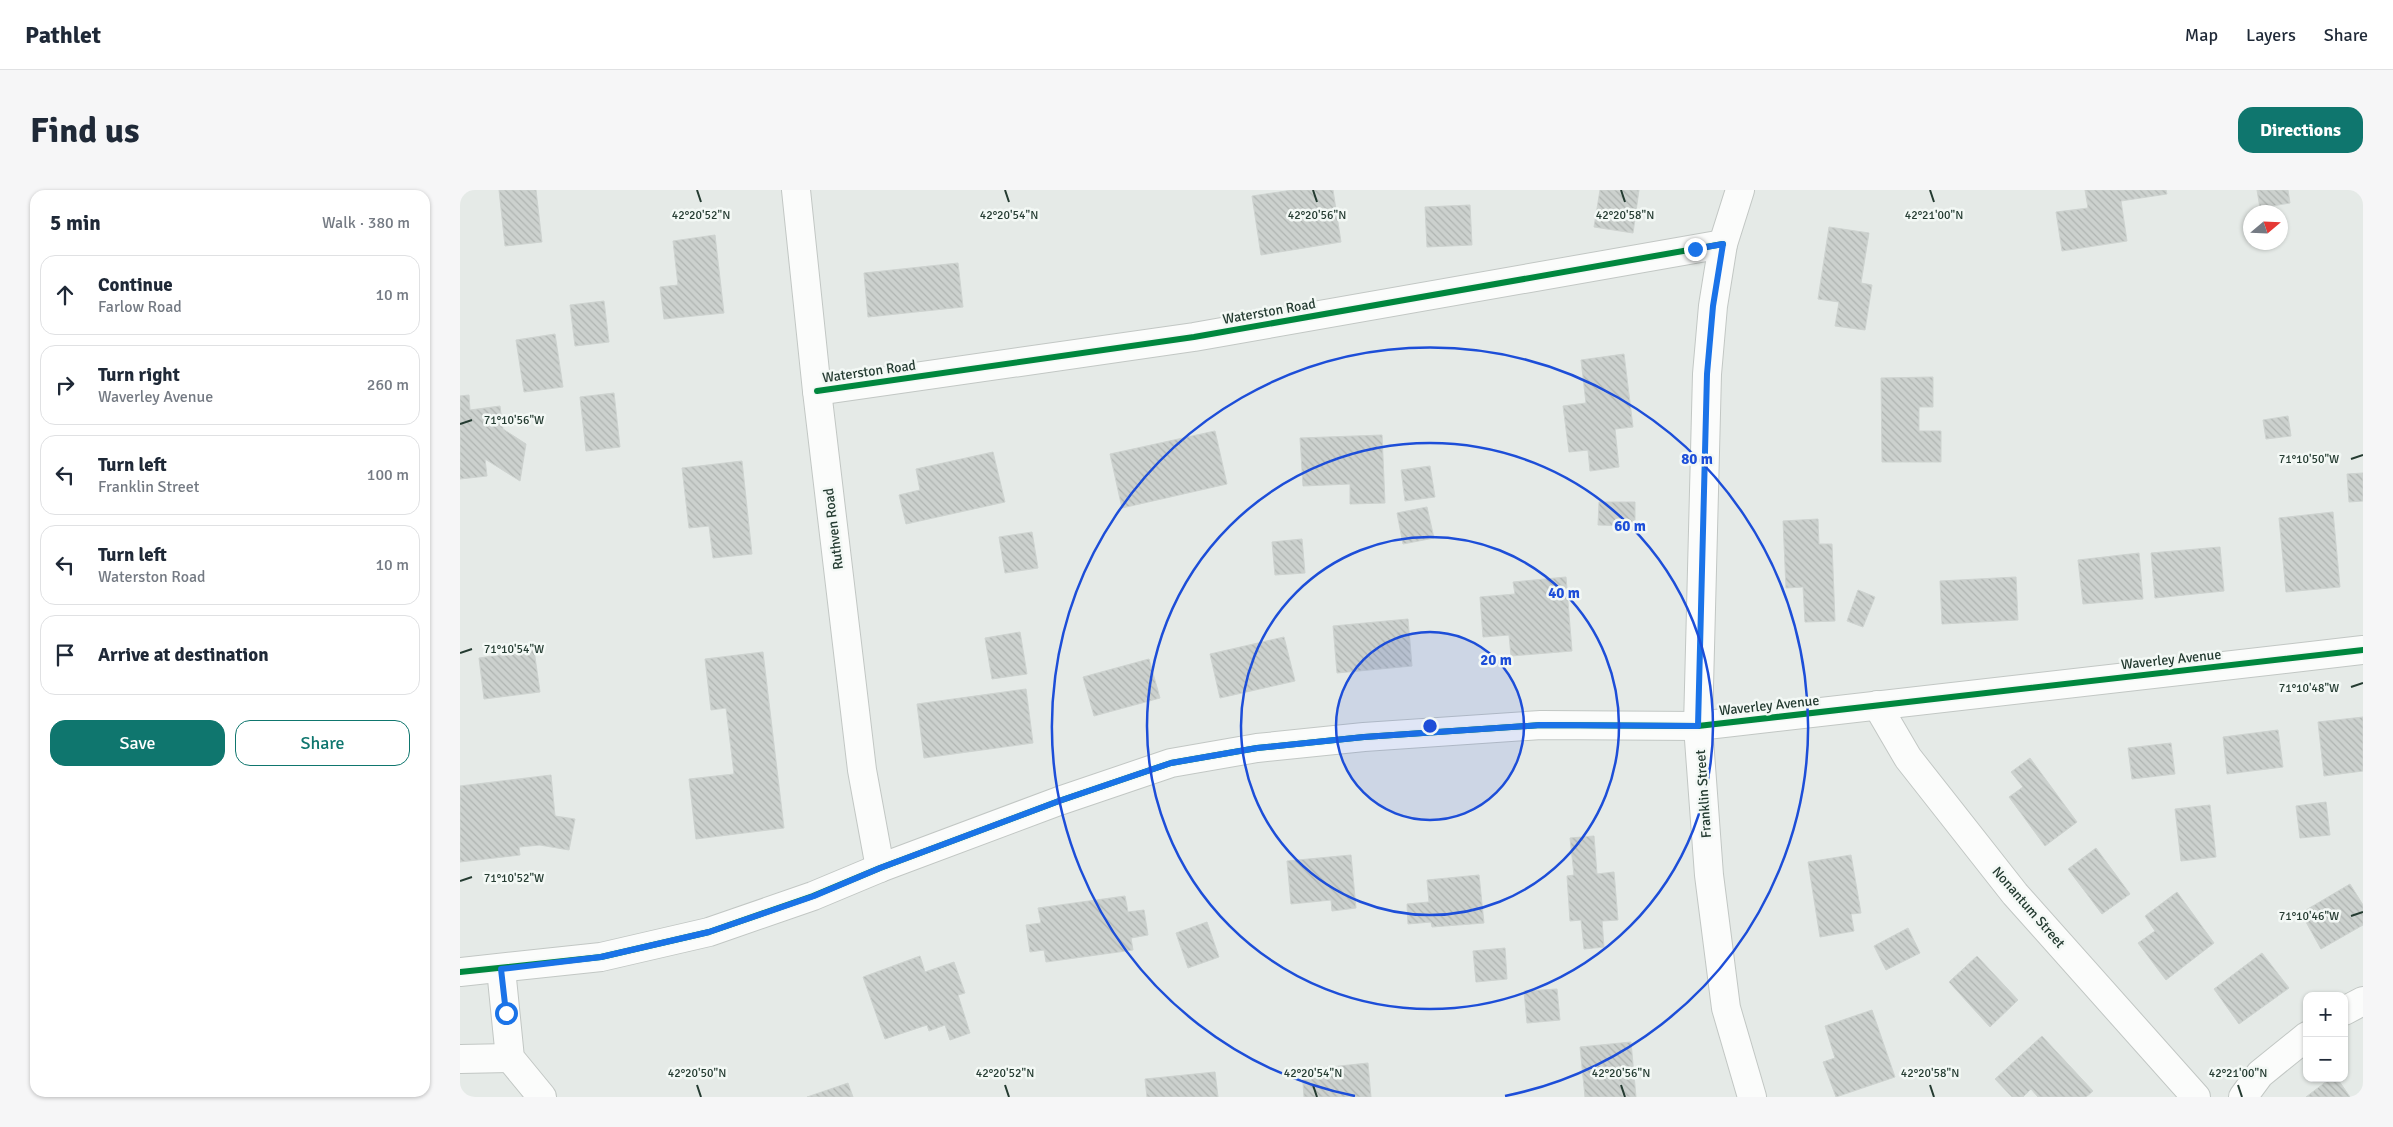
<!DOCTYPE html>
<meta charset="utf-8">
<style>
body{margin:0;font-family:Signika,sans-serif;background:#f6f6f7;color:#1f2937}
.controls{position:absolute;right:15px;bottom:15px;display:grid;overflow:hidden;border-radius:10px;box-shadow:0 1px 4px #0004}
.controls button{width:45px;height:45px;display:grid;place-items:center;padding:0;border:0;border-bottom:1px solid #e0e1e3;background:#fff;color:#1f2937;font:25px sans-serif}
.compass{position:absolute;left:1783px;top:15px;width:45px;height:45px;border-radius:50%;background:#fff;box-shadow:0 1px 4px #0004;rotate:71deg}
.stop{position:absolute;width:15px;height:15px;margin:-11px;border:4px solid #1a73e8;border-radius:50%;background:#fff}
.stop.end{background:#1a73e8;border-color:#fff;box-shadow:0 1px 5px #0008}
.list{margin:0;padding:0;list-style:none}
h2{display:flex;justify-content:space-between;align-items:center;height:65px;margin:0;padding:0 20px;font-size:21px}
h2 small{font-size:16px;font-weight:400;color:#747a83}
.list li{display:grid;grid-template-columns:32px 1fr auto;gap:15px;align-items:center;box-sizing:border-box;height:80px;margin:0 10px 10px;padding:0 10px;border:1px solid #e0e1e3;border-radius:15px}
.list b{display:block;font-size:19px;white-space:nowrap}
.list p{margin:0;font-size:16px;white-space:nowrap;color:#747a83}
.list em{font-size:16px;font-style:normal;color:#747a83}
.actions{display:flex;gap:10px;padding:15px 20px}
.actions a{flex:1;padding:11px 0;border:1px solid #0f766e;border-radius:15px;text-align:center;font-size:18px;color:#0f766e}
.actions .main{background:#0f766e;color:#fff}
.icon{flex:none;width:28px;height:28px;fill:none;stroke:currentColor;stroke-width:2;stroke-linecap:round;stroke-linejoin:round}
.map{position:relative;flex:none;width:1903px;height:907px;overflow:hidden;border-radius:15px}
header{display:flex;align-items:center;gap:30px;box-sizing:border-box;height:70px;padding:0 25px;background:#fff;border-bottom:1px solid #e0e1e3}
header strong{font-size:24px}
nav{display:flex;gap:28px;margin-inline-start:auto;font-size:18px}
.intro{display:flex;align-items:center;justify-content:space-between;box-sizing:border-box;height:120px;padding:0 30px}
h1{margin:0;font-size:35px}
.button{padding:12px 22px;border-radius:15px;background:#0f766e;color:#fff;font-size:18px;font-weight:700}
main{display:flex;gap:30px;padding:0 30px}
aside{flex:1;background:#fff;border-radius:15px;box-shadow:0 1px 4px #0004}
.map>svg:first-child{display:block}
</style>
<header>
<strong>Pathlet</strong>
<nav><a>Map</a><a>Layers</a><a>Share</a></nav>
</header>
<div class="intro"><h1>Find us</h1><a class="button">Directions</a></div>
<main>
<aside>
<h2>5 min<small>Walk · 380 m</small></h2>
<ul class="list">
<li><svg class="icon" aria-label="ahead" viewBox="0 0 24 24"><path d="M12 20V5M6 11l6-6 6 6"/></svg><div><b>Continue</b><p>Farlow Road</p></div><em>10 m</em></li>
<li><svg class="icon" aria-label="right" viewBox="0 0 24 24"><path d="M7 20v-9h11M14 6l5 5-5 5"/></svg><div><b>Turn right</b><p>Waverley Avenue</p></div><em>260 m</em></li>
<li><svg class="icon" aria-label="left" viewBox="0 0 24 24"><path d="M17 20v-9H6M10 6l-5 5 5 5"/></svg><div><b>Turn left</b><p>Franklin Street</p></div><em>100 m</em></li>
<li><svg class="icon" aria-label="left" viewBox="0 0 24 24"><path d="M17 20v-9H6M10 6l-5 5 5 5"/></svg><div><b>Turn left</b><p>Waterston Road</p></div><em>10 m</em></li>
<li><svg class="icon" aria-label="arrive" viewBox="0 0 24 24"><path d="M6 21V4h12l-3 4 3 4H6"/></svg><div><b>Arrive at destination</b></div></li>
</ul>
<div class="actions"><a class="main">Save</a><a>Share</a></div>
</aside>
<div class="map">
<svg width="1903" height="907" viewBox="0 0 1903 907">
<defs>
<pattern id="building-back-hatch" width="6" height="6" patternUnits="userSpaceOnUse" patternTransform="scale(1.25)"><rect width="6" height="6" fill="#ccd1ce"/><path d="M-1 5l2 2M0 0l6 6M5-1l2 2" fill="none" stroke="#afb4b1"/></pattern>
</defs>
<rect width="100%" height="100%" fill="#e5eae7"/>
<g fill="url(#building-back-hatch)" stroke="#ced3d0">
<path d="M39 0H76L82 52 45 56Z"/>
<path d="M833 0H873L881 52 801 65 792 6Z"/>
<path d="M1140 0H1179L1173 43 1134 37Z"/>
<path d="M1625 0H1706L1707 4 1661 11 1667 51 1602 61 1596 22 1628 18Z"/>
<path d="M1797 0H1828L1830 13 1800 18Z"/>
<path d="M1010 15 1012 55 967 57 965 17Z"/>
<path d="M1369 37 1409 43 1401 93 1412 95 1405 140 1375 136 1379 112 1358 109Z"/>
<path d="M255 45 264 123 204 129 200 97 218 95 213 51Z"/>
<path d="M498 73 503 117 408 127 404 83Z"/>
<path d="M144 111 149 152 115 156 110 115Z"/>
<path d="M95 144 103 197 64 202 56 150Z"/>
<path d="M1164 164 1173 237 1155 239 1159 277 1130 281 1128 260 1109 262 1103 216 1126 213 1121 170Z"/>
<path d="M1473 187V217H1459V241H1481V272H1422L1421 188Z"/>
<path d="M154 203 160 257 126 261 120 207Z"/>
<path d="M9 205 10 220 40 216 43 239 66 254 60 291 25 269 27 286 0 289V206Z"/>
<path d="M1828 226 1831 246 1806 249 1803 230Z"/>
<path d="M755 241 767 294 662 318 650 264Z"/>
<path d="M922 245 925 313 890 314V294L843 296 840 248Z"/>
<path d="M533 262 545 312 446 334 439 305 460 300 456 279Z"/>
<path d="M282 271 292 364 253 368 249 336 229 338 222 278Z"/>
<path d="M970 276 975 307 945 311 941 280Z"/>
<path d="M1903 283V311L1889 312 1887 284Z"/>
<path d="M1139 312H1175V336L1138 335Z"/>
<path d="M967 317 974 348 943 354 937 323Z"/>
<path d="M1873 322 1880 397 1826 402 1819 328Z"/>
<path d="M1358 329 1359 354H1372L1375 431 1345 432 1343 397 1326 398 1323 331Z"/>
<path d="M572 342 578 378 545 383 539 347Z"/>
<path d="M842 349 845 383 815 385 812 352Z"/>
<path d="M1760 357 1764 401 1695 408 1691 363Z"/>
<path d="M1679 363 1683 409 1623 414 1618 370Z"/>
<path d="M1106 387 1112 461 1051 466 1049 445 1023 447 1020 407 1055 404 1053 392Z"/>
<path d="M1556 387 1558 430 1482 434 1480 391Z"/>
<path d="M1398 400 1415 407 1403 437 1387 431Z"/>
<path d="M948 429 952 476 877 483 873 436Z"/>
<path d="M560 442 567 484 532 489 525 448Z"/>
<path d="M824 447 835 491 760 508 750 464Z"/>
<path d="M74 460 80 502 24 509 19 468Z"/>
<path d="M303 462 324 638 236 649 229 589 274 584 266 518 251 520 245 469Z"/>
<path d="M689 469 700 508 634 526 623 487Z"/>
<path d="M566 499 573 553 464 568 457 514Z"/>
<path d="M1903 527V581L1864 586 1858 532Z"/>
<path d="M1818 540 1823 577 1767 584 1763 547Z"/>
<path d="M1711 553 1715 584 1672 589 1668 558Z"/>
<path d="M1570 568 1617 632 1585 656 1549 607 1563 597 1551 582Z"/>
<path d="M91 585 95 626 115 629 109 660 80 655 59 657 60 665 0 672V596Z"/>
<path d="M1866 612 1870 645 1840 648 1836 616Z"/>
<path d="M1750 615 1756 667 1721 671 1715 619Z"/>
<path d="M1134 646 1137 684 1154 682 1158 730 1142 731 1144 757 1124 759 1121 730 1110 731 1107 686 1114 685 1110 648Z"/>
<path d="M1636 658 1670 704 1642 724 1608 679Z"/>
<path d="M891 665 896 718 872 721 871 710 831 714 827 671Z"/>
<path d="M1391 665 1401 723 1391 724 1394 741 1360 747 1348 672Z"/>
<path d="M1019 685 1024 733 972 737 971 732 948 734 947 714 969 712 967 690Z"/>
<path d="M1890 694 1903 715V735L1861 759 1841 723Z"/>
<path d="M1717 702 1754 753 1706 790 1678 753 1695 741 1685 726Z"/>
<path d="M665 706 668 722 684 720 688 745 671 748 673 760 586 772 584 760 570 762 566 735 581 733 578 718Z"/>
<path d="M747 732 759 767 728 778 716 743Z"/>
<path d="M1448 738 1460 763 1426 780 1414 756Z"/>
<path d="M1045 758 1047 789 1016 792 1013 761Z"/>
<path d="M1802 763 1829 798 1779 834 1754 799Z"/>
<path d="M460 766 465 782 494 772 505 803 498 805 510 843 490 850 485 835 469 841 467 835 425 849 403 787Z"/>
<path d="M1517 766 1558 810 1530 837 1489 792Z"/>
<path d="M1097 799 1100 830 1067 833 1064 801Z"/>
<path d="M1412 820 1435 887 1376 907 1363 872 1375 868 1365 836Z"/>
<path d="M1582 846 1633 901 1626 907H1578L1571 899 1563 907H1552L1535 889Z"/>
<path d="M1171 852 1176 907H1125L1120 857Z"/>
<path d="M908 873 911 907H844L842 880Z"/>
<path d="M755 882 758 907H687L685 889Z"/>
<path d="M1871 888H1877L1890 907H1846Z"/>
<path d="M388 893 393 907H347Z"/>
</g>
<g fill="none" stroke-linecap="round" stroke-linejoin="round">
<g stroke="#c2c7c4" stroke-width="30">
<g id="minor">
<path d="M336 0 357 201 402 580 420 678"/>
<path d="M1280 0 1263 54 1253 116 1247 184 1238 536 1249 685 1266 818 1292 907"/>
<path d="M357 201 734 147 1263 54"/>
<path d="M1417 515 1448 568 1555 704 1736 907"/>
<path d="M41 779 50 868 82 907"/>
<path d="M1884 821 1903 811"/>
<path d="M0 869 50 868"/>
<path d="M1783 907 1800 884 1847 846"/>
</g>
</g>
<g stroke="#c2c7c4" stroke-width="30">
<path id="tertiary" d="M0 782 141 767 249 742 353 706 420 678 599 611 711 573 797 558 904 547 1081 535 1238 536 1903 460"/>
</g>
<use href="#minor" stroke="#fbfcfb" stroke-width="28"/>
<use href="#tertiary" stroke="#fbfcfb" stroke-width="28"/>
<g stroke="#f3f8f5" stroke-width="9">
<g id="cycleway">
<path d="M357 201 734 147 1263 54"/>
<path d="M0 782 141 767 249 742 353 706 420 678 599 611 711 573 797 558 904 547 1081 535 1238 536 1903 460"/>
</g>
</g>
<use href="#cycleway" stroke="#00873e" stroke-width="6"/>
</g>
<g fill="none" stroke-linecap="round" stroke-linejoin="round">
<path stroke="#1a73e8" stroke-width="6" d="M46 823 41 779 141 767 249 742 354 706 420 678 599 611 711 573 797 558 904 547 1081 535 1238 536 1247 184 1253 116 1263 54 1235 59"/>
</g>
<path fill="none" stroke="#243b31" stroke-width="2" d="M237 0 241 12M545 0 549 12M853 0 857 12M1161 0 1165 12M1470 0 1474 12M0 234 12 230M1891 269 1903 265M0 463 12 459M1891 497 1903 493M0 691 12 687M1891 726 1903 722M237 895 241 907M545 895 549 907M853 895 857 907M1161 895 1165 907M1470 895 1474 907M1778 895 1782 907"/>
<circle cx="970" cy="536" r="94" fill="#1d4ed8" fill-opacity=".12"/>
<g fill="none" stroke="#1d4ed8" stroke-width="2.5">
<circle cx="970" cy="536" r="94"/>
<circle cx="970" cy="536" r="189"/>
<circle cx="970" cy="536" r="283"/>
<path d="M895 906A378 378 0 1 1 1045 906"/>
</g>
<g text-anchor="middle" stroke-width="5" stroke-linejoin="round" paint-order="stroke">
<g font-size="14" fill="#243b31" stroke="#f3f8f5">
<text transform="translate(809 121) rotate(-10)" y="5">Waterston Road</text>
<text transform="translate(409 181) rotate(-8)" y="5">Waterston Road</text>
<text transform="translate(373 339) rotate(-97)" y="5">Ruthven Road</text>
<text transform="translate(1711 469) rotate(-6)" y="5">Waverley Avenue</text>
<text transform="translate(1309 515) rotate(-6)" y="5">Waverley Avenue</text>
<text transform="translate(1243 604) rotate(-94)" y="5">Franklin Street</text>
<text transform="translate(1569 717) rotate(49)" y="5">Nonantum Street</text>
</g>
</g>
<g font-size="12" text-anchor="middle" fill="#243b31" stroke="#f3f8f5" stroke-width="5" stroke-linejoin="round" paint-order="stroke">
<text x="241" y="29">42°20'52"N</text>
<text x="549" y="29">42°20'54"N</text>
<text x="857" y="29">42°20'56"N</text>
<text x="1165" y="29">42°20'58"N</text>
<text x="1474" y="29">42°21'00"N</text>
<text x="54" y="234">71°10'56"W</text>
<text x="1849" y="273">71°10'50"W</text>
<text x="54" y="463">71°10'54"W</text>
<text x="1849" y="502">71°10'48"W</text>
<text x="54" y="692">71°10'52"W</text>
<text x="1849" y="730">71°10'46"W</text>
<text x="237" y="887">42°20'50"N</text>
<text x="545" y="887">42°20'52"N</text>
<text x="853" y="887">42°20'54"N</text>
<text x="1161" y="887">42°20'56"N</text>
<text x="1470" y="887">42°20'58"N</text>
<text x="1778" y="887">42°21'00"N</text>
</g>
<circle cx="970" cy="536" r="8" fill="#1d4ed8" stroke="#f3f8f5" stroke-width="2.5"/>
<g font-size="15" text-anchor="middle" font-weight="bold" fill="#1d4ed8" stroke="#f3f8f5" stroke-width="5" stroke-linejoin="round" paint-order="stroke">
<text x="1237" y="274">80 m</text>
<text x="1170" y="341">60 m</text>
<text x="1104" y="408">40 m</text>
<text x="1036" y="475">20 m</text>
</g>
</svg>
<div class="controls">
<button>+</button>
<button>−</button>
</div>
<svg class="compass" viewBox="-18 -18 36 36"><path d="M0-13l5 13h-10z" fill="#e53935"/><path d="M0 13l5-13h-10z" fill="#747a83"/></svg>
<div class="stop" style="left:46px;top:823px"></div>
<div class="stop end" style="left:1235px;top:59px"></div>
</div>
</main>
